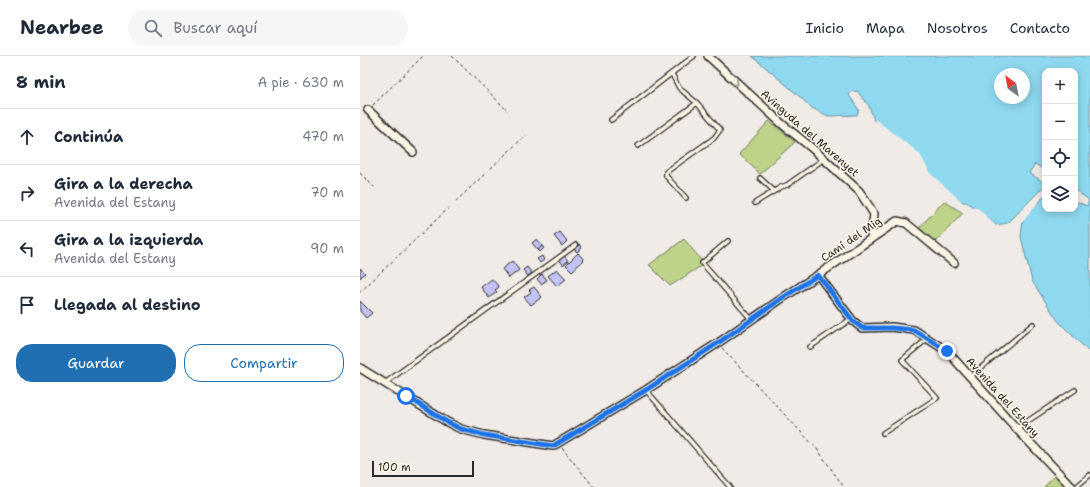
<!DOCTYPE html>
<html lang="es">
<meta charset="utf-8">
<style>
body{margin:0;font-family:"Shantell Sans",sans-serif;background:#f6f6f7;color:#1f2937}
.controls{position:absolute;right:12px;top:12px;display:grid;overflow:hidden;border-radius:8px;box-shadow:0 2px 10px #0003}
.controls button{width:36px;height:36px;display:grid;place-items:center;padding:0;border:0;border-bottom:1px solid #e0e1e3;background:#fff;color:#1f2937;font:20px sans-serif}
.compass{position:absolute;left:634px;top:12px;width:36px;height:36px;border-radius:50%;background:#fff;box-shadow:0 2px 10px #0003;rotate:328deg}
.scale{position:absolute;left:12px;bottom:10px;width:102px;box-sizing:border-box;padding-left:4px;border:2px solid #2b2b2b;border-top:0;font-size:11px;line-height:14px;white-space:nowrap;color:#2b2b2b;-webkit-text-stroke:3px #fcf5e5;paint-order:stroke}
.stop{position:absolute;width:12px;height:12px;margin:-9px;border:3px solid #1a73e8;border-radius:50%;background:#fff}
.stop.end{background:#1a73e8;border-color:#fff;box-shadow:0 1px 4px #0008}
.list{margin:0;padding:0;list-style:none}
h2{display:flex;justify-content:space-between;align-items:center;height:52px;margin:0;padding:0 16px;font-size:17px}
h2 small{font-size:13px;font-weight:400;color:#747a83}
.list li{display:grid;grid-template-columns:26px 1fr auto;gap:12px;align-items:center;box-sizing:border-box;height:56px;padding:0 16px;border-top:1px solid #e0e1e3}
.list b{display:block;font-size:15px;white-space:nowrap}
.list p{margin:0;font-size:13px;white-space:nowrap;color:#747a83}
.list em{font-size:13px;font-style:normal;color:#747a83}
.actions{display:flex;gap:8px;padding:12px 16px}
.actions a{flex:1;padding:9px 0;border:1px solid #1f6fb2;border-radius:16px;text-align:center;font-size:14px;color:#1f6fb2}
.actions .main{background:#1f6fb2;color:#fff}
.icon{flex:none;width:22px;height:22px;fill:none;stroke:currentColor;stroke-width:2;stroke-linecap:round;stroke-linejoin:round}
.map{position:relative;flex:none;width:730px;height:431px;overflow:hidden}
header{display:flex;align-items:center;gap:24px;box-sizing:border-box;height:56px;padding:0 20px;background:#fff;border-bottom:1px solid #e0e1e3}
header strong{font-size:19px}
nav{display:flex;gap:22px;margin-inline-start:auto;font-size:14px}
.search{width:280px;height:36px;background:#f6f6f7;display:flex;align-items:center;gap:10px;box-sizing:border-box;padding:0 14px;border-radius:22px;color:#747a83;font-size:15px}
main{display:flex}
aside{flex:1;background:#fff}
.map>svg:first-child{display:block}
</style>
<header>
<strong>Nearbee</strong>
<div class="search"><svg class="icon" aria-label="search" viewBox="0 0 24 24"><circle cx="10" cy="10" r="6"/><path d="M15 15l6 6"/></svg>Buscar aquí</div>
<nav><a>Inicio</a><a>Mapa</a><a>Nosotros</a><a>Contacto</a></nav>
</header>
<main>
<aside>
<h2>8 min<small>A pie · 630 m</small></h2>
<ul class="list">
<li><svg class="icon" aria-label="ahead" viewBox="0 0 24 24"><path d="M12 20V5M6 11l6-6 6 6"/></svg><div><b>Continúa</b></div><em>470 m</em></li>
<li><svg class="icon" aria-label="right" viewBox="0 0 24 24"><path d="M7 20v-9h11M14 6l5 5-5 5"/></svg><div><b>Gira a la derecha</b><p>Avenida del Estany</p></div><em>70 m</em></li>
<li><svg class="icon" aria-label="left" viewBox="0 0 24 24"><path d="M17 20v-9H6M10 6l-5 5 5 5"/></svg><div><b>Gira a la izquierda</b><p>Avenida del Estany</p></div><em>90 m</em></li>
<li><svg class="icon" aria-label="arrive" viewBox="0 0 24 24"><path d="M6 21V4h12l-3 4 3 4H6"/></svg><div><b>Llegada al destino</b></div></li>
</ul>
<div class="actions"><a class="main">Guardar</a><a>Compartir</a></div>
</aside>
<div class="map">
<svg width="730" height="431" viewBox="0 0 730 431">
<rect width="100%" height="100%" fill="#f1ebe8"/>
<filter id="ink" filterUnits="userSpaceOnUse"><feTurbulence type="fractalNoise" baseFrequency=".025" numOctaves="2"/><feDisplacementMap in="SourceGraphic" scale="8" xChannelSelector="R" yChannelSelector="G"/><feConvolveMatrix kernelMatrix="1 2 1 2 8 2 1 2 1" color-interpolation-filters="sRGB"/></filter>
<g filter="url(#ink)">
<g fill="#bcd389" stroke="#747f5a">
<path d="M409 65 435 86 400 118 379 98Z"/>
<path d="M584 145 603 157 575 186 559 172Z"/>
<path d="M324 183 342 205 341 210 310 230 289 209Z"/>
<path d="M695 419 706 431H684Z"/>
</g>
<path fill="#8ed9ef" stroke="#6693a1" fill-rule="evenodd" d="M392 0H730V297L698 265 672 225 661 181 663 164 685 139V153H715V145L727 150 729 144 715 134V15H685V114L675 108 669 117 685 127V129L648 167 636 169 607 146H595L565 119 557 100 515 67 509 50 497 35 491 36 489 39 499 54 497 59 468 60 452 52 431 33ZM640 18H664V42H640Z"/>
<g fill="#f1ebe8">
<path d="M515 63 560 98 570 117 603 147 605 148H595L573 129 562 116 556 101 514 68Z"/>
<path d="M685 137V138L661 168 662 163Z"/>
<path d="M608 149 619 153 637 171H635Z"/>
</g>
<g fill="#c3c3f5" stroke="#2b2b2b">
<path d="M200 176 207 185 202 190 194 180Z"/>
<path d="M177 183 182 190 178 194 172 187Z"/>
<path d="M219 188 222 192 217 196 214 193Z"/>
<path d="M182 190 184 192 180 196 178 194Z"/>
<path d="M218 197 224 204 212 215 206 209Z"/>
<path d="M204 199 208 205 203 209 199 203Z"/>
<path d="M182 200 184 204 180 207 177 203Z"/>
<path d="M152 205 159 214 149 222 142 213Z"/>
<path d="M167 211 172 217 168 220 163 214Z"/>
<path d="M0 212 5 217 0 222Z"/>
<path d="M197 213 206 223 197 230 188 220Z"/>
<path d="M182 218 187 224 181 228 177 223Z"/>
<path d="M132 223 139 231 135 234 137 236 129 242 121 231Z"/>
<path d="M174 231 182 241 171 249 164 241 171 236 169 234Z"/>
<path d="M0 245 12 257 6 262 0 255Z"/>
</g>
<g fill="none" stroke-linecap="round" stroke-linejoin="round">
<g stroke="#2b2b2b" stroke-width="6">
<g id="service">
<path d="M312 18 319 32 337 47 360 74 354 82 306 116V120L326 142"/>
<path d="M251 64 334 0"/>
<path d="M278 90 337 47"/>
<path d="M400 122 414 135"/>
<path d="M395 147 421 131 427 129 464 103"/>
<path d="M368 185 342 207 392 264"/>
<path d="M450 291 491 263"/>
<path d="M610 321 673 268"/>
<path d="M25 327 216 189"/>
<path d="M286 334 370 431"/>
<path d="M657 372 715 334"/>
<path d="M523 377 577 342 542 304 567 283"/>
<path d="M716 431 730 419"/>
</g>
</g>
<g stroke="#2b2b2b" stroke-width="10">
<g id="minor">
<path d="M348 0 422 68 453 93 499 135 514 158 511 182"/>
<path d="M8 54 53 96"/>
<path d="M458 219 493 265 502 272 532 271 554 274 587 295 656 372 712 431"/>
<path d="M0 312 87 366 101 373 124 379 193 390 286 334 358 287 424 241 458 219 537 165 546 167 594 207"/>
</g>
</g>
<g stroke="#2b2b2b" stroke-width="1" stroke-dasharray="3 3" stroke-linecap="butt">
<path d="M92 0 148 55"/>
<path d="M13 49 63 0"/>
<path d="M0 117 14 131"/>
<path d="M0 236 166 79"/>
<path d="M362 292 457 393 484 431"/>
<path d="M202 392 234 431"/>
</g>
<use href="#service" stroke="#fcf5e5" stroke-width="3.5"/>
<use href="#minor" stroke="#fcf5e5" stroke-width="7"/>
</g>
<defs><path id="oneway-chevron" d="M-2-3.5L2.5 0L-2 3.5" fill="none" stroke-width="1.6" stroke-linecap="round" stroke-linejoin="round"/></defs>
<use stroke="#949088" href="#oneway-chevron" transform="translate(376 27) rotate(43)"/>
</g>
<g fill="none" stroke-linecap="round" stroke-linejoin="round" filter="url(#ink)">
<path stroke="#1a73e8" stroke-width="5" d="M46 340 87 366 101 373 124 379 193 390 286 334 358 287 424 241 458 219 493 265 502 272H532L554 274 587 295"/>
</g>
<g text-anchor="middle" stroke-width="3" stroke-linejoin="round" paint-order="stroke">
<g font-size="11" fill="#2b2b2b" stroke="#fcf5e5">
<text transform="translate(450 77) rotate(41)" y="4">Avinguda del Marenyet</text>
<text transform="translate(491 183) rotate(-34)" y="4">Camí del Mig</text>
<text transform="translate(643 341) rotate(48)" y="4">Avenida del Estany</text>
</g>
</g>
</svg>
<div class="controls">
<button>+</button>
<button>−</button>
<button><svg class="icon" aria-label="locate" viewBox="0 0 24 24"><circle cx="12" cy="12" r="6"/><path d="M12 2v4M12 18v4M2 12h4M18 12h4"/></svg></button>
<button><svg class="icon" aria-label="layers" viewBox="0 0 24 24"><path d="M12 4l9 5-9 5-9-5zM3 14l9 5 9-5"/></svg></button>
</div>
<svg class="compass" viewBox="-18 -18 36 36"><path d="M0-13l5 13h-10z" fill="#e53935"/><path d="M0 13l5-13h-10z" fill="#747a83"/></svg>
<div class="scale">100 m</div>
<div class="stop" style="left:46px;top:340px"></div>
<div class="stop end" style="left:587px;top:295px"></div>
</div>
</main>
